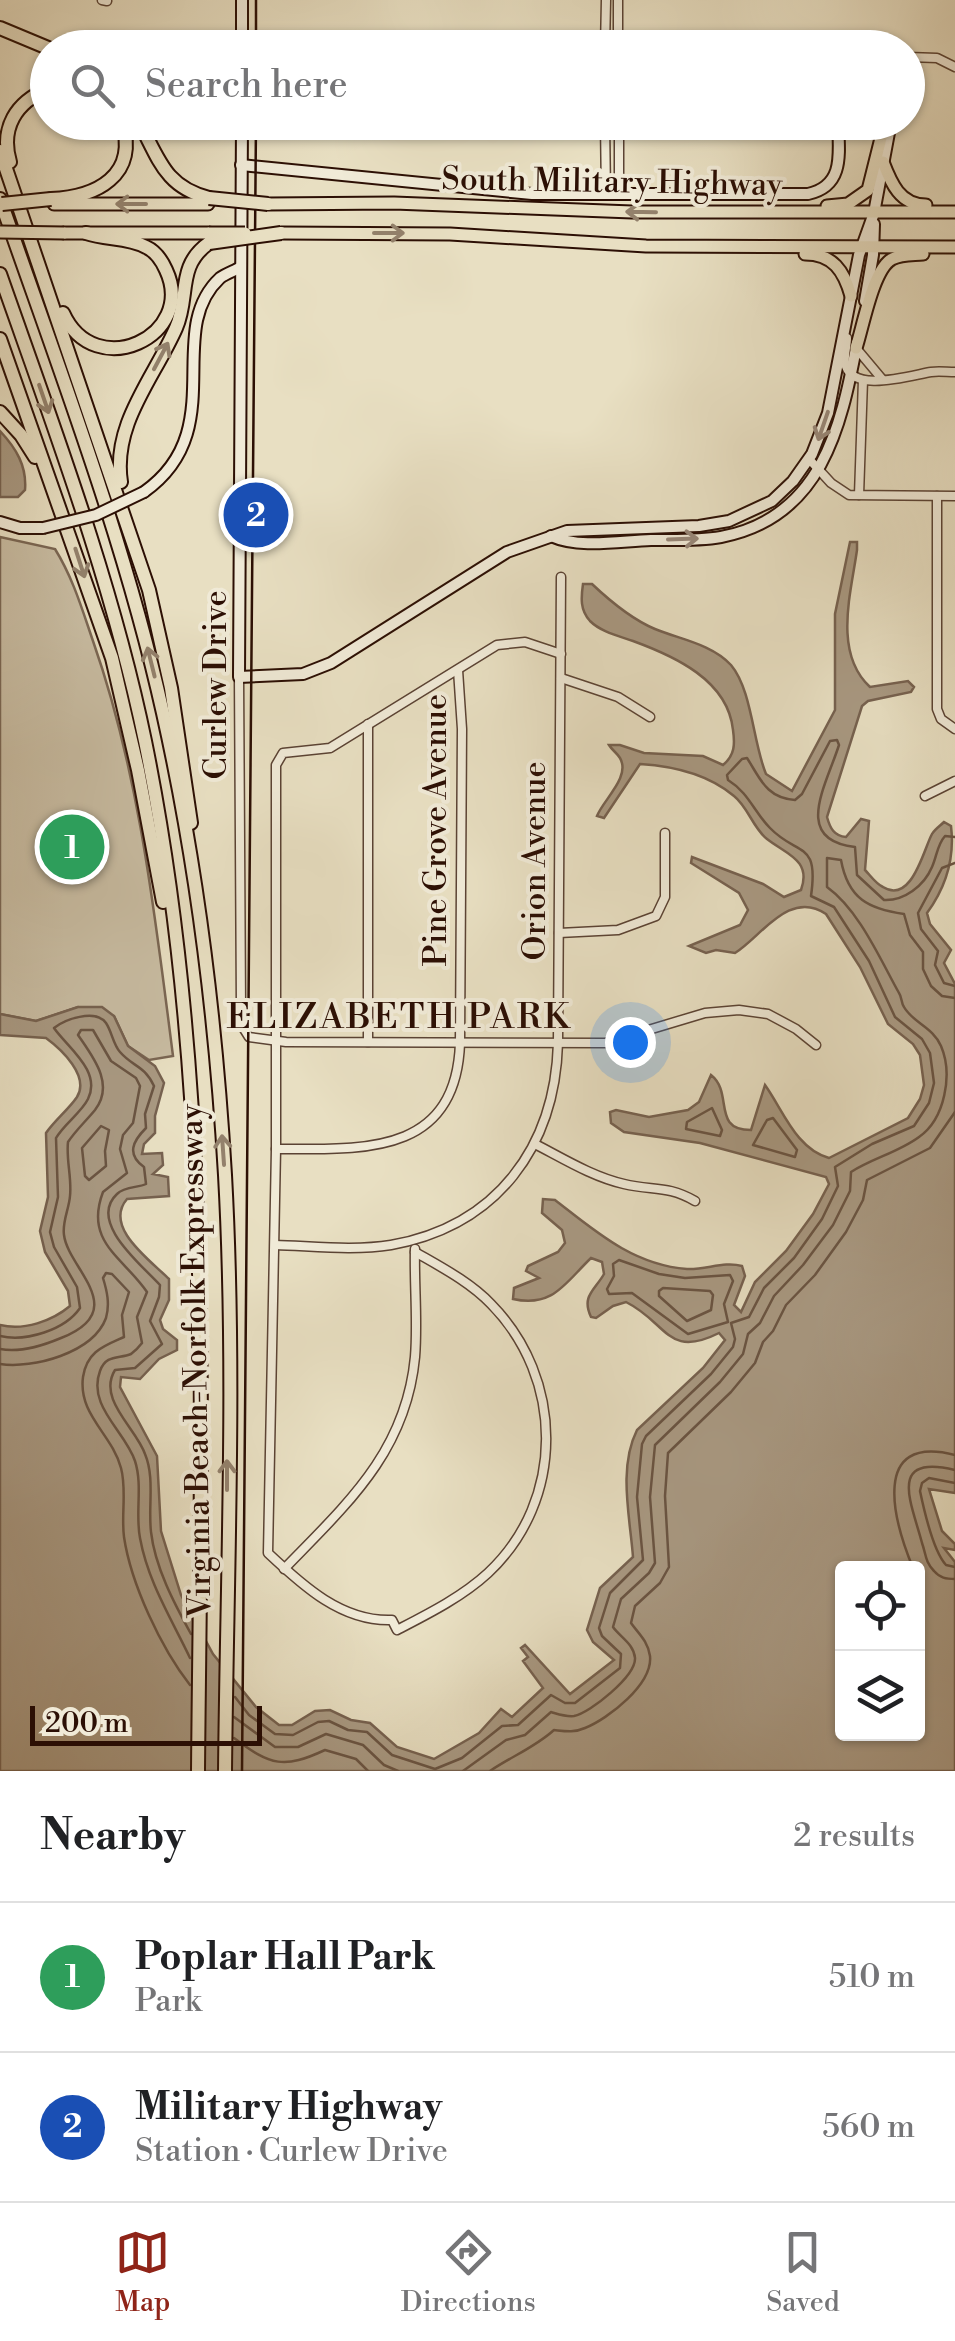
<!DOCTYPE html>
<meta charset="utf-8">
<style>
body{margin:0;font-family:"Libre Bodoni",serif;background:#f2f2f2;color:#202124}
.controls{position:absolute;right:30px;bottom:30px;display:grid;overflow:hidden;border-radius:10px;box-shadow:0 2px 8px #0004}
.controls button{width:90px;height:90px;display:grid;place-items:center;padding:0;border:0;border-bottom:2px solid #e0e0e0;background:#fff;color:#202124;font:50px sans-serif}
.scale{position:absolute;left:30px;bottom:25px;width:232px;box-sizing:border-box;padding-left:10px;border:5px solid #2c0f04;border-top:0;font-size:28px;line-height:35px;white-space:nowrap;color:#2c0f04;-webkit-text-stroke:8px #f0ead7;paint-order:stroke}
.you{position:absolute;left:630px;top:1042px;width:35px;height:35px;margin:-25px;border:8px solid #fff;border-radius:50%;background:#1a73e8;box-shadow:0 0 0 15px #1a73e833}
.badge{display:grid;place-items:center;width:65px;height:65px;border-radius:50%;background:#8f2418;color:#fff;font-size:32px;font-weight:700}
.pin{position:absolute;translate:-50% -50%;border:5px solid #fff;box-shadow:0 2px 10px #0006}
.list{margin:0;padding:0;list-style:none}
h2{display:flex;justify-content:space-between;align-items:center;height:130px;margin:0;padding:0 40px;font-size:42px}
h2 small{font-size:32px;font-weight:400;color:#757577}
.list li{display:grid;grid-template-columns:65px 1fr auto;gap:30px;align-items:center;box-sizing:border-box;height:150px;padding:0 40px;border-top:2px solid #e0e0e0}
.list b{display:block;font-size:38px;white-space:nowrap}
.list p{margin:0;font-size:32px;white-space:nowrap;color:#757577}
.list em{font-size:32px;font-style:normal;color:#757577}
.icon{flex:none;width:55px;height:55px;fill:none;stroke:currentColor;stroke-width:2;stroke-linecap:round;stroke-linejoin:round}
.map{position:relative;flex:none;width:955px;height:1771px;overflow:hidden}
.search{position:absolute;background:#fff;box-shadow:0 2px 8px #0004;left:30px;right:30px;top:30px;height:110px;display:flex;align-items:center;gap:25px;box-sizing:border-box;padding:0 35px;border-radius:55px;color:#757577;font-size:38px}
.sheet{height:430px;background:#fff}
nav{display:flex;justify-content:space-around;align-items:center;box-sizing:border-box;height:140px;border-top:2px solid #e0e0e0;background:#fff;font-size:28px;color:#757577}
nav a{display:grid;justify-items:center;gap:5px}
nav .on{color:#8f2418}
.map>svg:first-child{display:block}
</style>
<div class="map">
<svg width="955" height="1771" viewBox="0 0 955 1771">
<rect width="100%" height="100%" fill="#e8dfc2"/>
<filter id="stains"><feTurbulence type="fractalNoise" baseFrequency=".002" numOctaves="4"/><feColorMatrix values="0 0 0 0 .2 0 0 0 0 .09 0 0 0 0 .02 0 0 0 .5 -.17"/></filter>
<radialGradient id="worn" r=".72"><stop offset=".6" stop-color="#630" stop-opacity="0"/><stop offset="1" stop-color="#630" stop-opacity=".3"/></radialGradient>
<path fill="#c8bca2" stroke="#7a6653" stroke-width="2.5" d="M0 537 55 549C73 578 82 609 93 641 140 775 155 917 173 1056L149 1060 128 1046 114 1016 78 1007 36 1021 0 1014Z"/>
<g fill="#a89881" stroke="#76614f" stroke-width="2.5" fill-rule="evenodd">
<path d="M0 431C16 448 27 466 25 490L18 497H0Z"/>
<path d="M850 542H857V550C851 593 833 653 870 687L908 681 914 687 911 692 868 701 862 706 827 817C830 828 834 836 846 837L861 819 869 821 865 870C870 875 876 884 883 887 912 905 924 848 932 834 935 829 940 826 944 822L951 826C955 859 946 887 927 913L930 924 951 950 944 963 955 984V1493L929 1489 942 1531 955 1544V1550L944 1548 955 1562V1771H0V1325C24 1331 52 1321 70 1306L68 1291 45 1252 40 1231 48 1197 46 1133C55 1120 69 1109 77 1097 90 1076 61 1049 46 1038L0 1035V1014L36 1021 78 1007H102L114 1016 128 1046 155 1066 164 1083 155 1116V1133L144 1144 142 1154 162 1153 163 1165 153 1174 168 1177 169 1196 127 1199C103 1227 150 1260 169 1279V1300L160 1320 163 1329 177 1340V1350L159 1359 140 1379 121 1377 120 1387 157 1456 161 1531 181 1595 213 1654 256 1707 279 1725H292L315 1711 330 1710 351 1720 370 1723 397 1747 434 1759 479 1733 501 1709 512 1717 543 1688 523 1661 528 1657 521 1648 525 1645 570 1694 614 1660 593 1642 587 1630 600 1588 633 1557C630 1517 618 1468 637 1430L703 1368 725 1340 719 1333C667 1359 668 1323 626 1302L613 1306 596 1318 591 1317C581 1296 595 1290 604 1274L602 1262 591 1258C565 1283 553 1308 513 1299L514 1288 539 1278 526 1271 528 1266 558 1252 565 1243 562 1230 542 1213 543 1199 555 1200C595 1231 633 1265 687 1269 706 1270 724 1261 742 1266L745 1276 734 1305 741 1312 755 1282 786 1251 813 1214 829 1184 826 1177 700 1143 624 1132 611 1123 610 1112 616 1110 649 1117 688 1110 699 1102 711 1075C734 1093 711 1130 751 1130L765 1085C783 1110 796 1149 829 1158L908 1118 920 1099 924 1085 920 1055 913 1044 888 1024 860 967 826 914C789 889 761 937 735 953L716 950 706 953 689 946 740 925 748 910 739 893 691 863 692 857 763 884 784 897 801 890C812 860 786 854 767 839 753 828 748 807 734 796 708 774 672 766 640 764L604 818 597 816C603 800 631 777 620 758 617 753 612 750 609 745H620L644 753 703 756 723 765C735 755 735 744 733 730 728 680 674 656 633 641 619 636 601 632 590 621 580 610 581 598 583 584H592C610 601 631 619 655 629 679 639 712 644 731 665 752 690 753 743 766 774L792 791 835 710V614ZM842 1568H918V1734H842Z"/>
</g>
<g fill="none" stroke-linecap="round" stroke-linejoin="round">
<g stroke="#6a5442" stroke-width="2.5">
<path d="M955 863 942 868 918 913 921 929 938 951 935 965 944 983 955 986"/>
<path d="M712 1108 722 1130 720 1136 686 1129 687 1122Z"/>
<path d="M773 1118 797 1150 795 1157 753 1145 767 1120Z"/>
<path d="M101 1126 109 1130 105 1151 106 1166 89 1180 85 1176 82 1148Z"/>
<path d="M619 1260 659 1274 685 1278 730 1275 733 1281 724 1304 728 1322 688 1334 632 1293 609 1294 607 1289 614 1276 613 1264Z"/>
<path d="M663 1288 710 1291 713 1295 711 1310 687 1321 659 1296V1291Z"/>
<path d="M0 1336C26 1342 65 1330 80 1308L77 1287 54 1247 50 1232 58 1197 56 1138C64 1124 81 1113 88 1099 102 1071 67 1047 54 1028 64 1020 95 1008 106 1023 112 1032 113 1044 120 1052 133 1067 144 1065 154 1086L145 1114 146 1128C133 1141 126 1154 144 1167L146 1184C138 1188 125 1186 117 1194 87 1222 143 1266 160 1285L159 1297 150 1321 162 1344 135 1368 115 1370C97 1399 136 1428 145 1454 155 1478 148 1506 151 1532 155 1567 174 1603 191 1634"/>
<path d="M0 1349C20 1353 42 1346 61 1338 132 1310 68 1269 64 1235 62 1222 69 1209 70 1196 72 1178 66 1160 68 1142 76 1130 86 1121 95 1110 115 1084 93 1057 78 1035L81 1030H93L111 1061 136 1078 140 1086 133 1123 123 1135 120 1149 127 1173 103 1192C84 1242 123 1257 147 1292L137 1317 142 1343C139 1347 135 1351 131 1354 119 1359 106 1354 100 1371 87 1406 125 1431 135 1461 143 1486 135 1513 140 1538 148 1582 171 1618 190 1658"/>
<path d="M0 1364C33 1369 93 1353 106 1318 110 1304 107 1291 103 1278L106 1273 112 1274 129 1292 122 1315 124 1337C104 1346 87 1351 83 1377 78 1415 112 1434 121 1468 127 1490 121 1515 124 1537 131 1584 161 1648 190 1685"/>
<path d="M955 1470C886 1453 912 1504 922 1543 926 1554 925 1562 934 1571 940 1578 946 1579 955 1579"/>
<path d="M955 1483 929 1478 922 1483 920 1491C924 1510 934 1552 946 1565L955 1567"/>
<path d="M913 1568C894 1522 869 1433 955 1455"/>
<path d="M235 1697 249 1715 275 1734 293 1735 318 1722 329 1721 348 1730 367 1732 392 1755 435 1769 462 1758 502 1726 518 1725 551 1695 565 1703H575L620 1668 621 1654 602 1636 599 1628 610 1593 643 1560 637 1497 642 1444 646 1436 711 1374 733 1347 735 1339 731 1323 749 1317 764 1288 794 1258 822 1219 838 1186 835 1167 872 1144 914 1126 929 1103 934 1083 930 1053 922 1039 895 1017 869 961 834 907 811 896C819 840 798 857 770 828 754 812 749 793 728 780L727 775 742 759 747 758C760 778 766 798 795 800L802 794 830 741 837 740 839 745C826 786 792 840 855 847L857 875 884 900C904 901 924 886 932 867 937 856 937 845 945 836L955 837"/>
<path d="M234 1717 275 1747H298L326 1734 363 1745 384 1765 398 1771"/>
<path d="M234 1738C271 1766 284 1769 325 1750L356 1759 368 1771"/>
<path d="M463 1771 506 1740 525 1735 551 1712C558 1714 566 1717 574 1716 590 1713 636 1676 635 1658 634 1644 620 1637 613 1627L621 1599 649 1573 655 1563 650 1497 655 1445 720 1382 743 1354 748 1334 760 1323 774 1296 803 1265 833 1225 850 1191 851 1172C873 1158 899 1152 919 1137 945 1119 953 1074 941 1046 933 1027 913 1023 904 1007 901 1003 902 997 899 993 880 959 859 910 827 887V858L841 860C848 899 869 909 904 914L910 935 923 952V969L931 986 942 996 955 998"/>
<path d="M490 1771C512 1756 534 1748 554 1730 564 1731 574 1733 585 1728 608 1719 653 1684 650 1656 648 1641 638 1633 631 1623L635 1606 660 1583 669 1567 665 1496 668 1453 731 1392 755 1363 763 1342 773 1331 786 1305 815 1275 846 1232 863 1200 867 1180 930 1148 955 1112"/>
</g>
<g stroke="#5b4334" stroke-width="11">
<g id="street">
<path d="M102 0 107 1"/>
<path d="M605 48 606 0"/>
<path d="M618 48V0"/>
<path d="M908 57 937 58 955 67"/>
<path d="M605 122 606 195"/>
<path d="M619 122V195"/>
<path d="M847 338C847 346 844 355 845 362 849 395 912 375 931 372 938 371 947 372 955 372"/>
<path d="M856 348 882 379"/>
<path d="M809 459 831 483 849 495 955 496"/>
<path d="M859 495 863 380"/>
<path d="M937 496V709L941 719 955 729"/>
<path d="M239 677 241 1009 244 1029 249 1037 286 1042 605 1043 705 1013 739 1010 768 1014 796 1029 816 1045"/>
<path d="M561 678 618 697 650 717"/>
<path d="M925 796 955 781"/>
<path d="M559 933 618 930 656 916 665 897V833"/>
<path d="M368 1042V724"/>
<path d="M535 1144C564 1159 593 1177 624 1184 653 1191 667 1185 695 1201"/>
<path d="M276 1149C361 1149 456 1157 460 1043L462 729 458 670"/>
<path d="M275 1245C312 1246 354 1251 391 1245 497 1226 555 1147 558 1043L561 577"/>
<path d="M415 1252C441 1267 470 1282 491 1304 564 1378 566 1500 488 1573 462 1597 428 1614 397 1630L392 1620C342 1622 303 1586 268 1553L276 1149V765L283 753 330 748 497 645 525 642 561 654"/>
<path d="M284 1569C347 1504 406 1452 415 1357 418 1321 414 1285 415 1249"/>
</g>
</g>
<g stroke="#2c0f04" stroke-width="14">
<g id="secondary">
<path d="M242 48V0"/>
<path d="M242 122 239 677 303 674 331 663 507 552 567 531 699 526 729 521 772 501 793 481 812 454 828 413 859 255 874 213 891 122"/>
<path d="M241 165 532 194H808C845 186 839 153 838 122"/>
<path d="M865 301 873 255 874 224"/>
<path d="M144 492C232 430 162 332 220 278 225 274 234 271 241 267"/>
<path d="M0 522 20 528H43"/>
<path d="M551 536C580 549 620 541 651 540 674 540 698 541 721 537 821 518 841 428 857 343"/>
</g>
</g>
<g stroke="#2c0f04" stroke-width="15">
<g id="primary">
<path d="M883 162C891 183 900 205 926 205"/>
<path d="M54 204H208"/>
<path d="M268 204 394 203 632 212H955"/>
<path d="M827 206 848 204 868 190 885 122"/>
<path d="M64 233H209"/>
<path d="M281 233 450 234 646 246 955 247"/>
<path d="M805 254C833 254 844 271 851 296"/>
<path d="M856 348C863 327 873 269 892 259 901 254 913 255 923 254"/>
</g>
</g>
<g stroke="#2c0f04" stroke-width="16">
<g id="highway">
<path d="M0 28 48 48"/>
<path d="M139 122C159 159 165 187 209 198"/>
<path d="M0 151 149 590 171 688 191 823"/>
<path d="M10 162C0 128 16 102 48 89"/>
<path d="M0 199C59 369 124 538 163 713 197 865 216 1021 225 1175 236 1373 227 1573 225 1771"/>
<path d="M51 199C96 197 139 176 122 122"/>
<path d="M0 274C54 428 112 581 145 741 214 1081 201 1426 198 1771"/>
<path d="M63 313C95 384 197 336 166 270 162 261 155 251 146 247 128 237 106 240 86 233"/>
<path d="M0 339 112 658 138 770 163 902"/>
<path d="M0 412 21 435 35 457"/>
<path d="M121 482C112 424 154 378 176 328 190 297 176 266 209 243"/>
</g>
</g>
<use href="#street" stroke="#f0ead7" stroke-width="8"/>
<use href="#secondary" stroke="#f0ead7" stroke-width="10"/>
<use href="#primary" stroke="#e8dfc2" stroke-width="11"/>
<use href="#highway" stroke="#e8dfc2" stroke-width="12"/>
<g stroke="#2c0f04" stroke-width="2.5">
<path d="M256 48V0"/>
<path d="M242 1771 256 122"/>
</g>
<g stroke="#2c0f04" stroke-width="14" stroke-linecap="butt">
<path id="secondary-bridge" d="M43 528 96 515 144 492"/>
</g>
<g stroke="#2c0f04" stroke-width="15" stroke-linecap="butt">
<g id="primary-bridge">
<path d="M0 232 64 233"/>
<path d="M209 233H245"/>
</g>
</g>
<g stroke="#2c0f04" stroke-width="16" stroke-linecap="butt">
<g id="highway-bridge">
<path d="M209 198 268 204"/>
<path d="M2 204 51 199"/>
<path d="M209 243 281 233"/>
</g>
</g>
<use href="#secondary-bridge" stroke="#f0ead7" stroke-width="10"/>
<use href="#primary-bridge" stroke="#e8dfc2" stroke-width="11"/>
<use href="#highway-bridge" stroke="#e8dfc2" stroke-width="12"/>
</g>
<defs><path id="oneway-shaft" d="M-6 0H5M1.5-3L5.5 0L1.5 3" fill="none" stroke-width="1.6" stroke-linecap="round" stroke-linejoin="round" transform="scale(2.5)"/></defs>
<g stroke="#93816c">
<use href="#oneway-shaft" transform="translate(131 204) rotate(180)"/>
<use href="#oneway-shaft" transform="translate(641 212) rotate(-179)"/>
<use href="#oneway-shaft" transform="translate(389 233)"/>
<use href="#oneway-shaft" transform="translate(161 356) rotate(-62)"/>
<use href="#oneway-shaft" transform="translate(44 399) rotate(71)"/>
<use href="#oneway-shaft" transform="translate(80 563) rotate(72)"/>
<use href="#oneway-shaft" transform="translate(151 662) rotate(-104)"/>
<use href="#oneway-shaft" transform="translate(223 1150) rotate(-94)"/>
<use href="#oneway-shaft" transform="translate(227 1475) rotate(-90)"/>
</g>
<g stroke="#988778">
<use href="#oneway-shaft" transform="translate(823 426) rotate(109)"/>
<use href="#oneway-shaft" transform="translate(683 539) rotate(-2)"/>
</g>
<g text-anchor="middle" stroke-width="8" stroke-linejoin="round" paint-order="stroke">
<g font-size="32" fill="#2c0f04" stroke="#f0ead7">
<text transform="translate(612 181) rotate(1)" y="11">South Military Highway</text>
<text transform="translate(215 685) rotate(-90)" y="11">Curlew Drive</text>
<text transform="translate(435 830) rotate(-90)" y="11">Pine Grove Avenue</text>
<text transform="translate(534 861) rotate(-90)" y="11">Orion Avenue</text>
<text transform="translate(195 1361) rotate(-91)" y="11">Virginia Beach-Norfolk Expressway</text>
</g>
<g font-size="35" letter-spacing="2.5" fill="#2c0f04" stroke="#f0ead7">
<text x="399" y="1028">ELIZABETH PARK</text>
</g>
</g>
<rect width="100%" height="100%" filter="url(#stains)"/>
<rect width="100%" height="100%" fill="url(#worn)"/>
</svg>
<div class="controls">
<button><svg class="icon" aria-label="locate" viewBox="0 0 24 24"><circle cx="12" cy="12" r="6"/><path d="M12 2v4M12 18v4M2 12h4M18 12h4"/></svg></button>
<button><svg class="icon" aria-label="layers" viewBox="0 0 24 24"><path d="M12 4l9 5-9 5-9-5zM3 14l9 5 9-5"/></svg></button>
</div>
<div class="scale">200 m</div>
<div class="you"></div>
<div class="pin badge" style="left:72px;top:847px;background:#2e9e5b">1</div>
<div class="pin badge" style="left:256px;top:515px;background:#1a4fb4">2</div>
<div class="search"><svg class="icon" aria-label="search" viewBox="0 0 24 24"><circle cx="10" cy="10" r="6"/><path d="M15 15l6 6"/></svg>Search here</div>
</div>
<section class="sheet">
<h2>Nearby<small>2 results</small></h2>
<ul class="list">
<li><span class="badge" style="background:#2e9e5b">1</span><div><b>Poplar Hall Park</b><p>Park</p></div><em>510 m</em></li>
<li><span class="badge" style="background:#1a4fb4">2</span><div><b>Military Highway</b><p>Station · Curlew Drive</p></div><em>560 m</em></li>
</ul>
</section>
<nav>
<a class="on"><svg class="icon" aria-label="map" viewBox="0 0 24 24"><path d="M3 6l6-2 6 2 6-2v14l-6 2-6-2-6 2zM9 4v14M15 6v14"/></svg>Map</a>
<a><svg class="icon" aria-label="directions" viewBox="0 0 24 24"><path d="M12 3l9 9-9 9-9-9zM9 14v-3h6M13 9l2 2-2 2"/></svg>Directions</a>
<a><svg class="icon" aria-label="saved" viewBox="0 0 24 24"><path d="M7 4h10v16l-5-4-5 4z"/></svg>Saved</a>
</nav>
